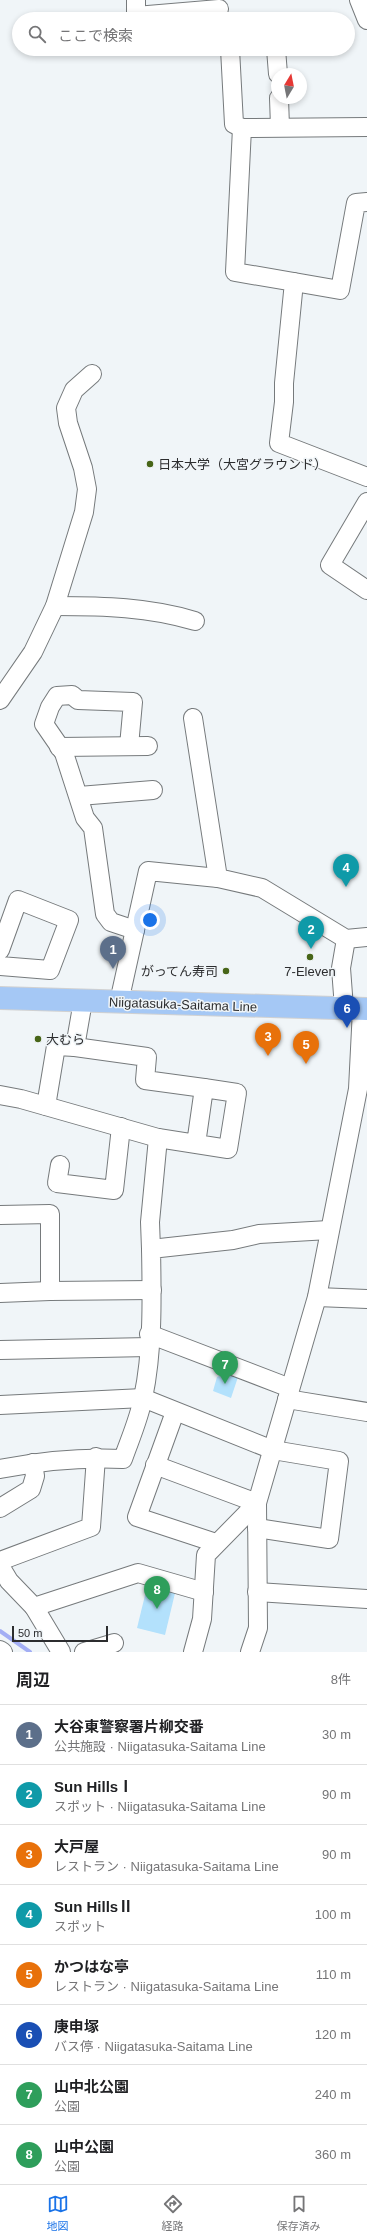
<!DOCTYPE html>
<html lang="ja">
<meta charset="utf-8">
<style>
body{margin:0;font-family:Arial,"Noto Sans JP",sans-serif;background:#f2f2f2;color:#202124}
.compass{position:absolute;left:271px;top:68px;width:36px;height:36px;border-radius:50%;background:#fff;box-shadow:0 2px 6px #0003;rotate:10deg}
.scale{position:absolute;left:12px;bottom:10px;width:96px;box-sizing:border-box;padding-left:4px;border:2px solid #2c2d2f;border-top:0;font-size:11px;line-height:14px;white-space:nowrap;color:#2c2d2f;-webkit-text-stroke:3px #f0f5f8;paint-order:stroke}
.you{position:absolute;left:150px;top:920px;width:14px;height:14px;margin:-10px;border:3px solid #fff;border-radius:50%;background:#1a73e8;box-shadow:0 0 0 6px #1a73e833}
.badge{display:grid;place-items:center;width:26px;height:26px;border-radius:50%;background:#1a73e8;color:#fff;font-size:13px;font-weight:700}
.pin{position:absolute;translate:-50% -33px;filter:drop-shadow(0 1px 2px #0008)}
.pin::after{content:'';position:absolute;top:21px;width:14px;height:12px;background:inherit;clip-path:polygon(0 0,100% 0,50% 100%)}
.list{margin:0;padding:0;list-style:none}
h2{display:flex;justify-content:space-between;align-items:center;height:52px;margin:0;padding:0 16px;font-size:17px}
h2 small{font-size:13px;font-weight:400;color:#757577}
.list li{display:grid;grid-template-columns:26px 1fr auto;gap:12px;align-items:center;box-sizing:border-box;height:60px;padding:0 16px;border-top:1px solid #e0e0e0}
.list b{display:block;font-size:15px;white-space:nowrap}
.list p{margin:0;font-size:13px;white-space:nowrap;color:#757577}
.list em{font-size:13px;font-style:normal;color:#757577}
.icon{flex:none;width:22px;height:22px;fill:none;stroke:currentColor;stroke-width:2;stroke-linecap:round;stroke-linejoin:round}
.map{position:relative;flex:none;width:367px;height:1652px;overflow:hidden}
.search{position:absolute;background:#fff;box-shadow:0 2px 6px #0003;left:12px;right:12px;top:12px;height:44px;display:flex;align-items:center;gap:10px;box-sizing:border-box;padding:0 14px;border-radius:22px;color:#757577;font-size:15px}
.sheet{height:532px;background:#fff}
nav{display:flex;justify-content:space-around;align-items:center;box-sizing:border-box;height:56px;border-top:1px solid #e0e0e0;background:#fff;font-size:11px;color:#757577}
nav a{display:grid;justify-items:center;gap:2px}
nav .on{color:#1a73e8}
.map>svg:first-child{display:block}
</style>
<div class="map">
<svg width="367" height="1652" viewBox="0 0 367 1652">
<rect width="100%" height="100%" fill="#f0f5f8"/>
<g fill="#b3e1fc">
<path d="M231 1371 239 1374 231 1398 213 1391 217 1377Z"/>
<path d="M148 1583 176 1589 165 1635 137 1628Z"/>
</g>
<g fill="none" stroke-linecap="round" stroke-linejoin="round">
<path stroke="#a3aef4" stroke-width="4" d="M0 1631 30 1652"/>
<g stroke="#767a7c" stroke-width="20">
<g id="minor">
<path d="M136 0V16L219 9"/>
<path d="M359 0 367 20"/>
<path d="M230 49 234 124 242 128 367 127"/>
<path d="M276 49 278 74"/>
<path d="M279 98 280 127"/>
<path d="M242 128 235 272 294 282 284 383V402L279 443 367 477"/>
<path d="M294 282 340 290 356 203 367 202"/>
<path d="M367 502 330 565 367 590"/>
<path d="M55 606C103 606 149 607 195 621"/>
<path d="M0 700 33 652 55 606 84 512 87 489 83 468 68 423 66 408 74 390 92 374"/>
<path d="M193 718 218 878 262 888 346 939 367 937"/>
<path d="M129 746 133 702 78 700 72 695 57 696 50 707 44 724 64 753 85 818 93 828 105 914 111 922 135 930"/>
<path d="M59 747 148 746"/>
<path d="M79 796 153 790"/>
<path d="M0 950 18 900 69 920 50 970 0 966"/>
<path d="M119 1002 148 871 218 878"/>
<path d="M344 1008 341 968 346 939"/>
<path d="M75 1047 147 1057 145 1080 204 1088"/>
<path d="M0 1095 21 1099 158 1138 150 1222 151 1249"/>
<path d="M46 1106 56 1046 75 1047 83 1001"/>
<path d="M158 1138 228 1149 237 1093 204 1088 196 1144"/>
<path d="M60 1165 57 1183 114 1190 121 1127"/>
<path d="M0 1215 50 1214V1291L152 1290"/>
<path d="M0 1293 50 1291"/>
<path d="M317 1297 367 1299"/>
<path d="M149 1334 290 1388"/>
<path d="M0 1350 149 1347"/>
<path d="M287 1399 367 1412"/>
<path d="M0 1405 143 1398 273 1450 339 1461 329 1539 257 1528"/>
<path d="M175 1412 137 1517 216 1543"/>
<path d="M155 1465 257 1503 258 1628 250 1652"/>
<path d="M0 1469C41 1461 82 1457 123 1459 130 1439 139 1419 143 1398 153 1352 152 1297 151 1249L233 1240 259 1234 329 1230"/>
<path d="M0 1508 31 1489 35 1476 33 1463"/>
<path d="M0 1561 91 1527 96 1457"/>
<path d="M0 1566 9 1581 34 1607 138 1573 204 1592"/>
<path d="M257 1592 367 1599"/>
<path d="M34 1607 61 1652"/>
<path d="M0 1650 3 1652"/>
<path d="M84 1652 114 1643"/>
<path d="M193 1652 202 1619 206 1555 257 1503 317 1297 358 1089 362 1009"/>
</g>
</g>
<g stroke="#d1d1d1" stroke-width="24">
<path id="major" d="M0 998 367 1009"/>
</g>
<use href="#minor" stroke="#fff" stroke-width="18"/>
<use href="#major" stroke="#a5c8f5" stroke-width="22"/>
</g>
<g fill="#476518" stroke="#f0f5f8" stroke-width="1.5">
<circle cx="150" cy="464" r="4"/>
<circle cx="310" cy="957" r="4"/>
<circle cx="226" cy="971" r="4"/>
<circle cx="38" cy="1039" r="4"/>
</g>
<g text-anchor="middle" stroke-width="3" stroke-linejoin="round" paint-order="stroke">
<g font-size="13" fill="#2c2d2f" stroke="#f0f5f8" text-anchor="start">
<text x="158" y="469">日本大学（大宮グラウンド）</text>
<text x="218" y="976" text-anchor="end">がってん寿司</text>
<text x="310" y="976" text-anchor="middle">7-Eleven</text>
<text x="46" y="1044">大むら</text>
</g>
<g font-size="13" fill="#2c2d2f" stroke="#f0f5f8">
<text transform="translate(183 1004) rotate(2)" y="5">Niigatasuka-Saitama Line</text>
</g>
</g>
</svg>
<svg class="compass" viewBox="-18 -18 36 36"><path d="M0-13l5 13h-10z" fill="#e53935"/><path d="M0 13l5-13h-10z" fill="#757577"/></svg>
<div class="scale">50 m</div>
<div class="you"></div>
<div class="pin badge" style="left:113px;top:969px;background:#5c6f8a">1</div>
<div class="pin badge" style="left:311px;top:949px;background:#0f9aa8">2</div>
<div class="pin badge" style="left:268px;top:1056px;background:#e8710a">3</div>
<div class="pin badge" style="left:346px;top:887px;background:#0f9aa8">4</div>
<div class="pin badge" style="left:306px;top:1064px;background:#e8710a">5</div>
<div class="pin badge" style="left:347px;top:1028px;background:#1a4fb4">6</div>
<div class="pin badge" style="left:225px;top:1384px;background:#2e9e5b">7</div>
<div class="pin badge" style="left:157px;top:1609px;background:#2e9e5b">8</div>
<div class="search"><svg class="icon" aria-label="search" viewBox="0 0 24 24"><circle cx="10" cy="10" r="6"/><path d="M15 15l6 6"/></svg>ここで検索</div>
</div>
<section class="sheet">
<h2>周辺<small>8件</small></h2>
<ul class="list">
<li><span class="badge" style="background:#5c6f8a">1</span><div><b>大谷東警察署片柳交番</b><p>公共施設 · Niigatasuka-Saitama Line</p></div><em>30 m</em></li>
<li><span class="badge" style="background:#0f9aa8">2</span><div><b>Sun HillsⅠ</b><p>スポット · Niigatasuka-Saitama Line</p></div><em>90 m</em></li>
<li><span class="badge" style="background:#e8710a">3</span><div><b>大戸屋</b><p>レストラン · Niigatasuka-Saitama Line</p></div><em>90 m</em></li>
<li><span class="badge" style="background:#0f9aa8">4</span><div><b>Sun HillsⅡ</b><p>スポット</p></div><em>100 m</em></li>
<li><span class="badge" style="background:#e8710a">5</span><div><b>かつはな亭</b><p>レストラン · Niigatasuka-Saitama Line</p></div><em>110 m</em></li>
<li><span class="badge" style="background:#1a4fb4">6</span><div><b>庚申塚</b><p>バス停 · Niigatasuka-Saitama Line</p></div><em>120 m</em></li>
<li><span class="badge" style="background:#2e9e5b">7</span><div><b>山中北公園</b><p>公園</p></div><em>240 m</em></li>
<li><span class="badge" style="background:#2e9e5b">8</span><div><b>山中公園</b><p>公園</p></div><em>360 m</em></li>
</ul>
</section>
<nav>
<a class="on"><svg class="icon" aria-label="map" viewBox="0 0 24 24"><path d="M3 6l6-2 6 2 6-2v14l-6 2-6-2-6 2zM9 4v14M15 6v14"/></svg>地図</a>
<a><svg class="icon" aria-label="directions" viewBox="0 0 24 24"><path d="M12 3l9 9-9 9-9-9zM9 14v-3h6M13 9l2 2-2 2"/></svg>経路</a>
<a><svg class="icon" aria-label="saved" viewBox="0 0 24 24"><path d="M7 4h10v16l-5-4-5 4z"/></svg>保存済み</a>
</nav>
